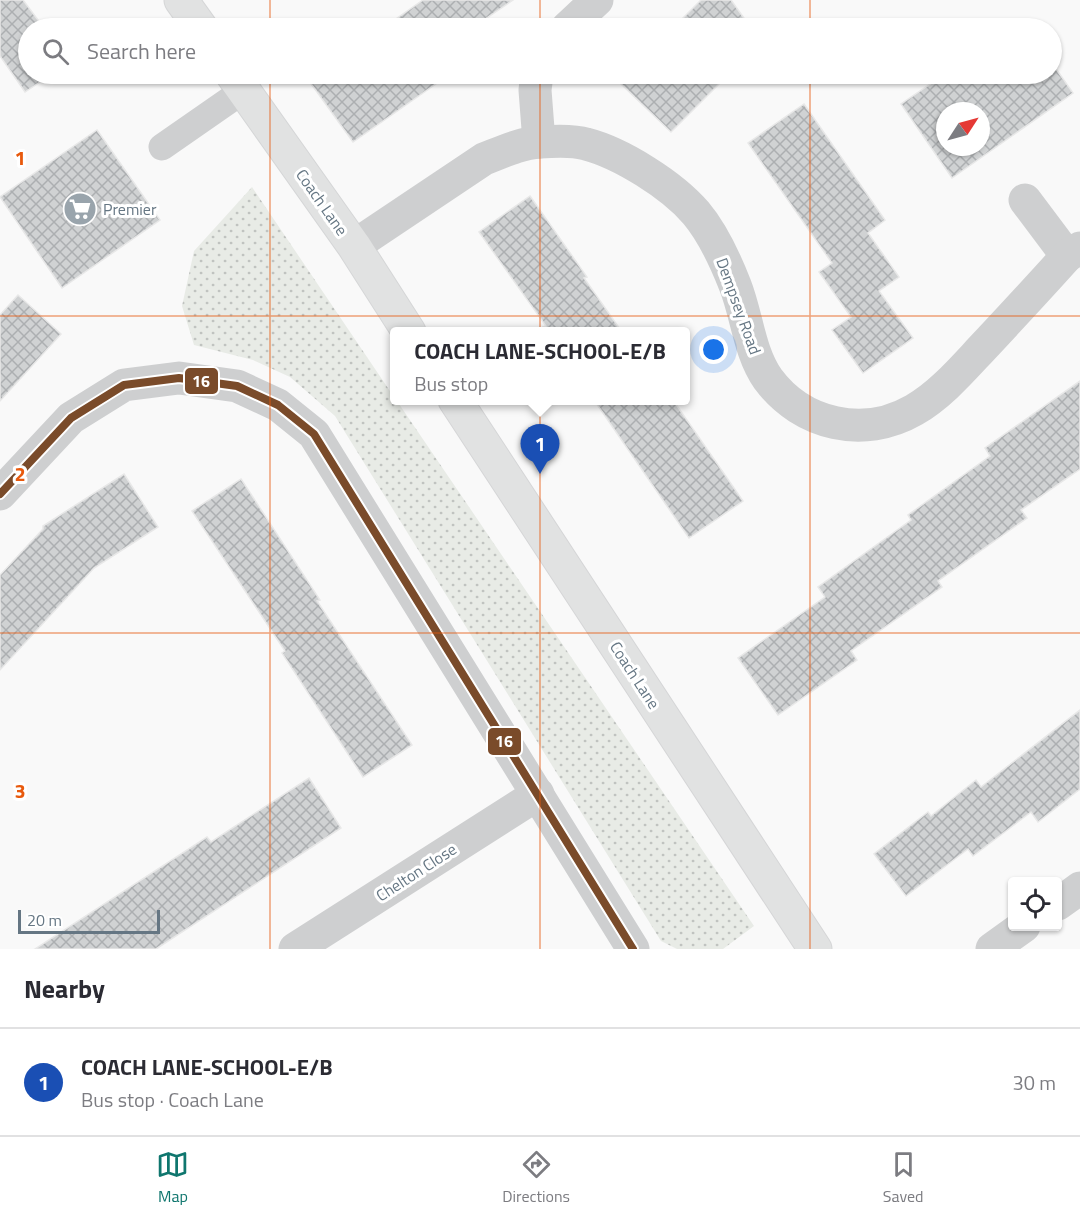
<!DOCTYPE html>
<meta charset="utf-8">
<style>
body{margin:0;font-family:"Titillium Web",sans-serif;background:#f7f7f7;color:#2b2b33}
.controls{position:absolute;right:18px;bottom:18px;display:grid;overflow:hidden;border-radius:6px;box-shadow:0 2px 4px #0004}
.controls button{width:54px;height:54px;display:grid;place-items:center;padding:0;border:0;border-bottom:2px solid #e1e1e2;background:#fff;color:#2b2b33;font:30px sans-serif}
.compass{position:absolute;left:936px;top:102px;width:54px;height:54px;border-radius:50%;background:#fff;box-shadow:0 2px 4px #0004;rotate:54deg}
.scale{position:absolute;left:18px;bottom:15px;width:142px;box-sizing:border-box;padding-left:6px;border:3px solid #657683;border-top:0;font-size:16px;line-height:21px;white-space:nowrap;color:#657683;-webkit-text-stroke:4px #fff;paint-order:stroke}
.you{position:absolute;left:714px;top:350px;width:21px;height:21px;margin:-15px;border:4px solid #fff;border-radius:50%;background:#1a73e8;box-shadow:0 0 0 9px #1a73e833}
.badge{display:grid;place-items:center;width:39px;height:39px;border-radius:50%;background:#0f766e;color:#fff;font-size:20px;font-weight:700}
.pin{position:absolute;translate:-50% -50px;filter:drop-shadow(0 2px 3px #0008)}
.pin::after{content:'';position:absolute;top:32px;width:21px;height:18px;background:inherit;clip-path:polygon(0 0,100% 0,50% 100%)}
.popup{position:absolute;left:390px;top:327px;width:300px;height:78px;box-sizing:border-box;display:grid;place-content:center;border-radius:6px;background:#fff;filter:drop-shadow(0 2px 4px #0005);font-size:20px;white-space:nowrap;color:#7c7c81}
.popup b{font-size:22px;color:#2b2b33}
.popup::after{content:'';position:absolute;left:50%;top:100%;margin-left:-12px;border:12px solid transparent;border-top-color:#fff}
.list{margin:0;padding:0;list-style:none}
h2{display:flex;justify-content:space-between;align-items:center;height:78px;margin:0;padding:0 24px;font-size:26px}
h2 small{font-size:20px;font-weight:400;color:#7c7c81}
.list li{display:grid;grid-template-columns:39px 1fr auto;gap:18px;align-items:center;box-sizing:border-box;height:108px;padding:0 24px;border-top:2px solid #e1e1e2}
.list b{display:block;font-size:22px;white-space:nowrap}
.list p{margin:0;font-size:20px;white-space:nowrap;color:#7c7c81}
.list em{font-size:20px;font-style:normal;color:#7c7c81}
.icon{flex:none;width:33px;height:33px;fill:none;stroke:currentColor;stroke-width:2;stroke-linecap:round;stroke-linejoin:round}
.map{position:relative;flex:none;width:1080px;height:949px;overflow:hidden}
.search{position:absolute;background:#fff;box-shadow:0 2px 4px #0004;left:18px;right:18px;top:18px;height:66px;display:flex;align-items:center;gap:15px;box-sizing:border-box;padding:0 21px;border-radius:33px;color:#7c7c81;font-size:22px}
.sheet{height:186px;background:#fff}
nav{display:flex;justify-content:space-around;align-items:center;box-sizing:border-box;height:84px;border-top:2px solid #e1e1e2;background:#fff;font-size:16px;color:#7c7c81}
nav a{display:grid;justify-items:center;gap:3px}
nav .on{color:#0f766e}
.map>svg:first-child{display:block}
</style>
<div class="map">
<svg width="1080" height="949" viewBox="0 0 1080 949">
<defs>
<pattern id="grass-dots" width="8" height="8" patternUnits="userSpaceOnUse" patternTransform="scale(1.5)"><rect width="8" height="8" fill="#e8ebe6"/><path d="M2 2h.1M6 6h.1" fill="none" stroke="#c0c3c0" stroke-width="1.8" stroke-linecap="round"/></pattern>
<pattern id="building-cross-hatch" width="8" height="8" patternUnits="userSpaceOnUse" patternTransform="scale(1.5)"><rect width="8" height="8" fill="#d0d2d3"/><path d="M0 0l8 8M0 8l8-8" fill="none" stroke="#acafb1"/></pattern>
</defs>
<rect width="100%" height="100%" fill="#f9f9f9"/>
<path fill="url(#grass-dots)" d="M252 187 394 397V400L397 401 754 926 723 949H677L661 941 335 416 290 377 253 360 194 345 182 306 194 251Z"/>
<g fill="url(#building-cross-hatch)" stroke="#e8e8e8" stroke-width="1.5" fill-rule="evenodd">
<path d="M0 0H23L44 28H28V74H52L25 92 0 56Z"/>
<path d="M423 0H513L472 28H383Z"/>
<path d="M701 0H731L751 28H673Z"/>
<path d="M1052 63 1073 93 952 178 901 104 945 74H1052ZM945 111H981V147H945Z"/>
<path d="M320 74H450L353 142 309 81Z"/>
<path d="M629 74H729L671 132 620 83Z"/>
<path d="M804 104 885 220 868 233 899 277 879 291 913 338 863 373 832 330 851 317 819 272 832 263 748 143Z"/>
<path d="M97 130 160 220 62 288 0 197Z"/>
<path d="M530 196 587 277 584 278 622 332H546L543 327 546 326 479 232Z"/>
<path d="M18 295 61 334 0 401V315Z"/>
<path d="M1080 381V469L1021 510 1027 518 938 581 942 587 851 651 857 660 778 715 738 658 825 597 818 587 911 520 908 515 990 456 985 448Z"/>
<path d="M594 400H673L743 501 689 538Z"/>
<path d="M124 474 158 527 94 568 0 670V575L43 529V526Z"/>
<path d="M241 479 320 600 317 601 412 745 363 777 282 653 285 651 192 511Z"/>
<path d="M1080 710V789L1038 822 1031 812 973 856 968 849 906 896 874 854 928 812 931 816 976 780 981 787Z"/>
<path d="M309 778 341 828 156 949H35L207 837 211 842Z"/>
</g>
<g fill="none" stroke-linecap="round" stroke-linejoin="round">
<g stroke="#d5d6d7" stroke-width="35">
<g id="secondary">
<path d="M181 0 201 28"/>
<path d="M232 74 354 246 409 332"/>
<path d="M455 400 815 949"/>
</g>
</g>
<path stroke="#cecfd0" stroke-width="27" d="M162 147 244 90"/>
<g stroke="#cecfd0" stroke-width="33">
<path d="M567 28 597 0"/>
<path d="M537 74 535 90 539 142"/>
<path d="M1025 200 1067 256"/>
<path d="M354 246 484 159C502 152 521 143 540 142 554 141 573 140 586 144 621 153 672 185 696 213 712 232 726 262 735 285 747 315 749 352 768 379 802 425 864 439 914 410 942 394 965 366 987 343 1014 314 1041 285 1067 256L1080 248"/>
<path d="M0 494 71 418 124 385 179 378 237 386 278 405 314 434 633 949"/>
<path d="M1058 904 1080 888"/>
<path d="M295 949 538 794"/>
<path d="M992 949 1024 926"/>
</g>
<use href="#secondary" stroke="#e1e2e2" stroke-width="33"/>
<g stroke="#fff" stroke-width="12">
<path id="bus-1" d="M0 494 71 418 124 385 179 378 237 386 278 405 314 434 633 949"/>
</g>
<use href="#bus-1" stroke="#7a4b2a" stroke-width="8"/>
</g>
<path fill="none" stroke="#e8590c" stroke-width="1.5" stroke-opacity="0.55" d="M270 0V28M540 0V28M810 0V28M270 74V949M540 74V949M810 74V949M0 316H1080M0 633H1080"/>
<defs>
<g id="supermarket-disc" transform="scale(1.725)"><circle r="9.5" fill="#99a4ac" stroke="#fff"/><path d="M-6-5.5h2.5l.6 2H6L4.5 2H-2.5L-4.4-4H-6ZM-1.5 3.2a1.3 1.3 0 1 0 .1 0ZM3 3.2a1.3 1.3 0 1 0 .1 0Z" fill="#fff"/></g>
</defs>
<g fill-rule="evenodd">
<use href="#supermarket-disc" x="80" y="209"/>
</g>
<g text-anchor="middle" stroke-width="6" stroke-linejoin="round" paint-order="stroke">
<g font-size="16" fill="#657683" stroke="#fff">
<text transform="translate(322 202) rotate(55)" y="6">Coach Lane</text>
<text transform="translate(739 306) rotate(70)" y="6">Dempsey Road</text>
<text transform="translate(635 675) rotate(57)" y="6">Coach Lane</text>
<text transform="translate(416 872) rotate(-33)" y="6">Chelton Close</text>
</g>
<g font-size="16" fill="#657683" stroke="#fff" text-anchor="start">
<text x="103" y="215">Premier</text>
</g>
</g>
<g font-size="20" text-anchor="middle" font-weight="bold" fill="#e8590c" stroke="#fff" stroke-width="6" stroke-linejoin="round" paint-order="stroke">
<text x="20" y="165">1</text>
<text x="20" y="481">2</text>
<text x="20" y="798">3</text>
</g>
<g stroke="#fff" stroke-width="2">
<rect x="184" y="367" width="35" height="28" rx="6" fill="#7a4b2a"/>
<rect x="487" y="727" width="35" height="29" rx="6" fill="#7a4b2a"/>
</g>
<g font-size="16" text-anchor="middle" font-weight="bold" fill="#fff">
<text x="201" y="387">16</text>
<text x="504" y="747">16</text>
</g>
</svg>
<div class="controls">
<button><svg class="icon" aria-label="locate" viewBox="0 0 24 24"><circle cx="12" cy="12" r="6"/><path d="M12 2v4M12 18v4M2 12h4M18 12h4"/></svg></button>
</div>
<svg class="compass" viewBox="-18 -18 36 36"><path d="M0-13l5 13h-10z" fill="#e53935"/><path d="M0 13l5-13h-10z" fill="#7c7c81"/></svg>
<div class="scale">20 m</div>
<div class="you"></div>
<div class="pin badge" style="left:540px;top:474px;background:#1a4fb4">1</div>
<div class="popup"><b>COACH LANE-SCHOOL-E/B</b>Bus stop</div>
<div class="search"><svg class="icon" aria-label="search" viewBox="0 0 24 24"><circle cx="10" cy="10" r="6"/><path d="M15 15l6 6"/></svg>Search here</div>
</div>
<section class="sheet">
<h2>Nearby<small></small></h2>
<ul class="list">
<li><span class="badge" style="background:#1a4fb4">1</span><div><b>COACH LANE-SCHOOL-E/B</b><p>Bus stop · Coach Lane</p></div><em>30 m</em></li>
</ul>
</section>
<nav>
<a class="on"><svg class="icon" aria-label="map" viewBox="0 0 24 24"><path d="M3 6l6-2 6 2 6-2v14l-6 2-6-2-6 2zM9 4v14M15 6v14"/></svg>Map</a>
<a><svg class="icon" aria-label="directions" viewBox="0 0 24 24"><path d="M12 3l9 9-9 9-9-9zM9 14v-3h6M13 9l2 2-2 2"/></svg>Directions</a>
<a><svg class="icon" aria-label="saved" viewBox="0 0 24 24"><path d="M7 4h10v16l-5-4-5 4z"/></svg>Saved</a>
</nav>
